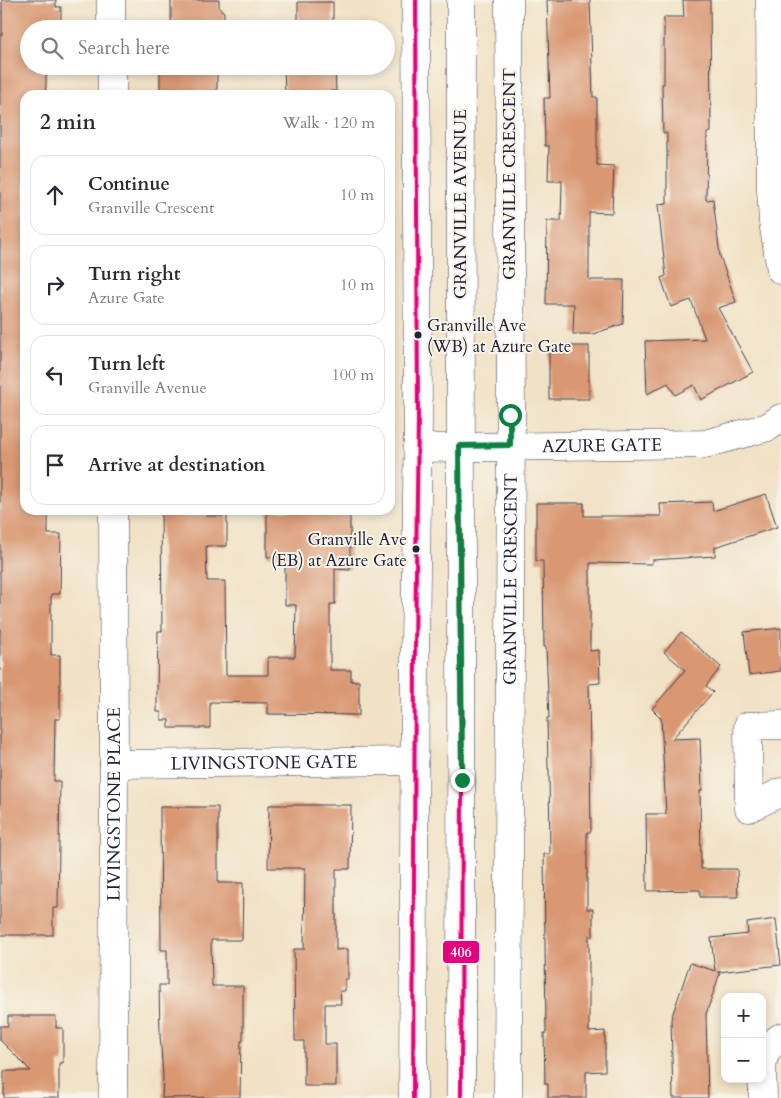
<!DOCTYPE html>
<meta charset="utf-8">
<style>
body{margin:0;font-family:Cardo,serif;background:#f2f2f3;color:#2b2b33}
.controls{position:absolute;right:15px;bottom:15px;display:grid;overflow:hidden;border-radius:10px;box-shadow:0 2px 8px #0003}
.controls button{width:45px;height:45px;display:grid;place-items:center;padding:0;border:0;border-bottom:1px solid #e1e1e2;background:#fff;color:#2b2b33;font:25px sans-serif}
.stop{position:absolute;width:15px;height:15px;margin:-11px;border:4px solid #0b8043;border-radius:50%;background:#fff}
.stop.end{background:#0b8043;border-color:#fff;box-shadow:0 1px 5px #0008}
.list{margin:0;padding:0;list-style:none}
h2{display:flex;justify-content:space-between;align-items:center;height:65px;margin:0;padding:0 20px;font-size:21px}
h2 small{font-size:16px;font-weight:400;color:#7c7c81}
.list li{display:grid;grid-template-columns:32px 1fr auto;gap:15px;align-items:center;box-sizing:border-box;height:80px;margin:0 10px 10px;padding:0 10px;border:1px solid #e1e1e2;border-radius:15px}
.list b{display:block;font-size:19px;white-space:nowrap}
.list p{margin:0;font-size:16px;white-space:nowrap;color:#7c7c81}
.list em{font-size:16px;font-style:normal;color:#7c7c81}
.icon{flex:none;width:28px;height:28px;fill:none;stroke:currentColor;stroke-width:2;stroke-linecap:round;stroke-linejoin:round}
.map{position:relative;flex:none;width:781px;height:1098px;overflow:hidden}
.search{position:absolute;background:#fff;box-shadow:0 2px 8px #0003;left:20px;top:20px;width:375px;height:55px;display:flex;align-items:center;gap:12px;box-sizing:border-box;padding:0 18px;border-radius:28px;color:#7c7c81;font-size:19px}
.panel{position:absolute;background:#fff;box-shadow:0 2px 8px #0003;left:20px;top:90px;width:375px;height:425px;border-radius:15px}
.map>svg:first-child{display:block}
</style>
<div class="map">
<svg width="781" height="1098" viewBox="0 0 781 1098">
<rect width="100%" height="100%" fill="#f7f3e8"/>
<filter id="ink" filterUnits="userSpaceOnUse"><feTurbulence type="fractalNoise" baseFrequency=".02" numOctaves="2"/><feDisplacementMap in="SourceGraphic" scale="10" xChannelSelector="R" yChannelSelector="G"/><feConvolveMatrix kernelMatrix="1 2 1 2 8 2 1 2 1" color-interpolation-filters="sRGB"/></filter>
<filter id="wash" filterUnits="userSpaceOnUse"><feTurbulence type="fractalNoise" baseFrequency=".0096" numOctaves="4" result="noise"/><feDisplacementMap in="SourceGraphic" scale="20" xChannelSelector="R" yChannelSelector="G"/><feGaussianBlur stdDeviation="1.12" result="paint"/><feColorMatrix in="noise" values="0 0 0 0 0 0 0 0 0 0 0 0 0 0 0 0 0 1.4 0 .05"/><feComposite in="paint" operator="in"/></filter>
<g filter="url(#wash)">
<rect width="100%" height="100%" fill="#f1e2c6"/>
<g id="blocks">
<g fill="#d99772">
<path d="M2 0H56V7H61V29H29V66H46V85L45 95H25V510H48V534H61L60 594H51V655H60V719H55L54 781H60L58 908H53V935H0V35H2Z"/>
<path d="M171 0H219V8L224 12V27H171Z"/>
<path d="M547 0H590L593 97H597V165L614 166 612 213 589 212V280H624L623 324 593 334H573L574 304H546L547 221H561L562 181H548L549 146H545L544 98H550Z"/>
<path d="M683 0H710L711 132 707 133 706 200 713 199 720 256 736 302 718 308 753 372 701 400 694 385 675 395 668 383 647 394 645 341 705 339 691 300 671 307 661 278 666 276 658 205 667 204V133H663L662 84H664V17H684Z"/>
<rect x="298" y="2" width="35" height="27"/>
<rect x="160" y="66" width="57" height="29"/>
<path d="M284 66H335L336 91H330V95H285Z"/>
<rect x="549" y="346" width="40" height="53"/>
<path d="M766 494 777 527 715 547V556L652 560V564L590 563V651L599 650 600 683 589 684 591 832H587V909H593V937L589 935V1032L605 1031V1071L586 1072V1098H548V1084H545L544 1033H546L544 854H550L549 769H548L547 718H549L546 647H544L543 561H536V503H584V516H661L660 504 712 502 713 511Z"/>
<path d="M161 510H206V516H227V546H206L207 581H225L226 675H268V657H295L296 605H285V557H267V510H350V570L335 569V604H330V670H351V681H359V715L268 714V703L210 702V728H169V720H161V712H157V694L158 631H162Z"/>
<path d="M781 628V671L749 675 744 632Z"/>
<path d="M681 632 721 667 706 686 713 692 672 739 700 738 702 790 700 791 701 869H737L738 897H700V890L647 891 646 814H666L661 718 652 709 685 670 664 652Z"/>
<path d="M269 805H351L350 869H336V950L348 949V979H345V991H340L341 1004H325V1044H336V1086H304V1041H295L294 949H304L305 868H268Z"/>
<path d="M160 807H218V883H243L242 940H211L212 986H243V1041H241L240 1097 162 1098 163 1076 160 1035 159 985H167V950H161Z"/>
<path d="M776 919 781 965 718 972 720 973 706 1014 708 1098H673L671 1019 690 963 715 971 711 938 748 934 747 923Z"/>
<path d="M8 1016H56V1028H63V1063H59V1098H4V1071H31L0 1040V1026H8Z"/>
</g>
</g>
</g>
<g filter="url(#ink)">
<use href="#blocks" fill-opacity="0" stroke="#413f50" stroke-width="1"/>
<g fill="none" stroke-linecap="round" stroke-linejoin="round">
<g stroke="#413f50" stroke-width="29">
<g id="minor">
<path d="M111 0V29"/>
<path d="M770 0 771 190 773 222 781 270"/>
<path d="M112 66V95"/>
<path id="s1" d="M417 448 705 444 768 427 781 418"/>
<path d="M781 725 748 726 749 808 781 792"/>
<path id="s2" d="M114 764 414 761"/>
<path id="s3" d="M113 1098 114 764 113 510"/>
<path id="s4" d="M508 1098 511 415 509 0"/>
<path d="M763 1098C763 1071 756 1053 781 1037"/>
</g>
</g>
<g stroke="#413f50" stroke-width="29">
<g id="secondary">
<path d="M461 0C460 366 462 732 461 1098"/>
<path d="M413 1098 415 649 418 418 416 0"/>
</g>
</g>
<use href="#minor" stroke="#fff" stroke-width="28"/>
<use href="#secondary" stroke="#fff" stroke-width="28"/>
<g stroke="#f7f3e8" stroke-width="8">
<g id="bus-1">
<path d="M460 516 462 780 461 1098"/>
<path d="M413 1098 415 649 418 418 416 0"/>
</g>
</g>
<use href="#bus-1" stroke="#e5007d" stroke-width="4"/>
</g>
</g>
<g fill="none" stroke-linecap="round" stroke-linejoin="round" filter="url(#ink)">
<path stroke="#0b8043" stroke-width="6" d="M462 780 459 446 510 445V415"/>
</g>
<g fill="#22223b" stroke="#f7f3e8" stroke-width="2">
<circle cx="418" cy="335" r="4.5"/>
<circle cx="416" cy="549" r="4.5"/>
</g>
<g text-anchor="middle" stroke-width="4" stroke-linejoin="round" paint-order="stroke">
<g font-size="17" fill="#22223b" stroke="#f7f3e8" text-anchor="start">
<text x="427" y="331">Granville Ave<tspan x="427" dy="21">(WB) at Azure Gate</tspan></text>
<text x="407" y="545" text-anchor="end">Granville Ave<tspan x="407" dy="21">(EB) at Azure Gate</tspan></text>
</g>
<g font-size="18" fill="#22223b" stroke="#f7f3e8">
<text transform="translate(509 174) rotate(-90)" y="6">GRANVILLE CRESCENT</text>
<text transform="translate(460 204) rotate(-90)" y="6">GRANVILLE AVENUE</text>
<text dy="6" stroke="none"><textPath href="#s1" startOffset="185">AZURE GATE</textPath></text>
<text dy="6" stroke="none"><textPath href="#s4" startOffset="519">GRANVILLE CRESCENT</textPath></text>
<text dy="6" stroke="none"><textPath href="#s2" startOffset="150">LIVINGSTONE GATE</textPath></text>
<text dy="6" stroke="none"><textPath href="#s3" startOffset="294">LIVINGSTONE PLACE</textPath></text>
</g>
</g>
<rect stroke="#f7f3e8" stroke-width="2" x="442" y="940" width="38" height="24" rx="5" fill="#e5007d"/>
<g font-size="14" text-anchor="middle" font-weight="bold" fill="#fff">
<text x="461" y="957">406</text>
</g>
</svg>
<div class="controls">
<button>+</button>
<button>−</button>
</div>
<div class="stop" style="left:510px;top:415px"></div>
<div class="stop end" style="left:462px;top:780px"></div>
<div class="search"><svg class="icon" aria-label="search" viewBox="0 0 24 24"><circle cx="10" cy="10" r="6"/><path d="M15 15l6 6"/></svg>Search here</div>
<section class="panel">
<h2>2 min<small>Walk · 120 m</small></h2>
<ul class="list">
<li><svg class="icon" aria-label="ahead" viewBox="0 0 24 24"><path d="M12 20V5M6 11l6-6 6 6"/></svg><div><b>Continue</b><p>Granville Crescent</p></div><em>10 m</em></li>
<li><svg class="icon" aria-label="right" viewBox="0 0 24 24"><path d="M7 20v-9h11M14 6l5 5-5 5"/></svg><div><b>Turn right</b><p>Azure Gate</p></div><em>10 m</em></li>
<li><svg class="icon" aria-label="left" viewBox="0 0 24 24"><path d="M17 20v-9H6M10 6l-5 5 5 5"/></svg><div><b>Turn left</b><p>Granville Avenue</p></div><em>100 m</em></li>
<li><svg class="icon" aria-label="arrive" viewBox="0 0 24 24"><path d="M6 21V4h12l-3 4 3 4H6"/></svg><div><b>Arrive at destination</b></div></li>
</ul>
</section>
</div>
